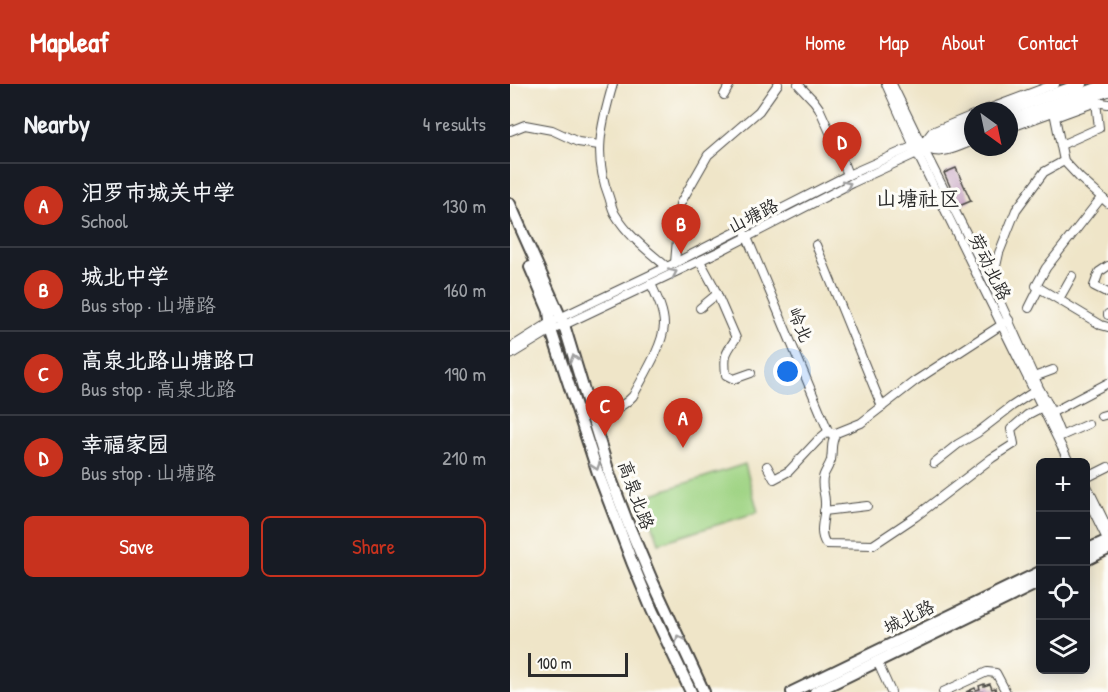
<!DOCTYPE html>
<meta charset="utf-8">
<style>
body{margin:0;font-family:"Patrick Hand","LXGW WenKai TC",sans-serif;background:#242831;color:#f1f3f6}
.controls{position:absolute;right:18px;bottom:18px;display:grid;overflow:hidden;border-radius:9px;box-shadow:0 3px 15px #0003}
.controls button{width:54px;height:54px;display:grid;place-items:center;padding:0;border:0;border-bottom:2px solid #363941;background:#171b24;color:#f1f3f6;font:30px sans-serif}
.compass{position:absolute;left:454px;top:18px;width:54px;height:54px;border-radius:50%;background:#171b24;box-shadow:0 3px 15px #0003;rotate:147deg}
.scale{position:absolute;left:18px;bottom:15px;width:100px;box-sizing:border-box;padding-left:6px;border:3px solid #2b2b2b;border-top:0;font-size:16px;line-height:21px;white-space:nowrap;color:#2b2b2b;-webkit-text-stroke:4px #fdfcf7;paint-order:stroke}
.you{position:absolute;left:278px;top:288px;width:21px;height:21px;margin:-15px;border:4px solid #fff;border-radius:50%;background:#1a73e8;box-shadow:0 0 0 9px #1a73e833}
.badge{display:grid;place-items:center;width:39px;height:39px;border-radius:50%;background:#c8321e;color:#fff;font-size:20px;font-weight:700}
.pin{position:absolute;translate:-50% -50px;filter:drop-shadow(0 2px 3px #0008)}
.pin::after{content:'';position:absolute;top:32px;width:21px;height:18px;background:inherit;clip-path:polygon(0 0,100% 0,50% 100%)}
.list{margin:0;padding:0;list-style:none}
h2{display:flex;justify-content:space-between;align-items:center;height:78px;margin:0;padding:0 24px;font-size:26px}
h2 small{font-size:20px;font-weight:400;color:#9ea1a6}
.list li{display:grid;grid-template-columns:39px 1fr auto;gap:18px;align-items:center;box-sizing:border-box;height:84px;padding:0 24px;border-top:2px solid #363941}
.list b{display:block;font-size:22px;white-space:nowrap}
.list p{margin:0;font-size:20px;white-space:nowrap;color:#9ea1a6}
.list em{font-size:20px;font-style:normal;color:#9ea1a6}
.actions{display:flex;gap:12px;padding:18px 24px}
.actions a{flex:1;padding:14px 0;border:2px solid #c8321e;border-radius:9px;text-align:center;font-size:21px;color:#c8321e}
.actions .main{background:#c8321e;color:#fff}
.icon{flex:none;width:33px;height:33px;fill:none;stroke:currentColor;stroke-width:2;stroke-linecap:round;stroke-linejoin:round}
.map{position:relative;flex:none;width:598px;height:608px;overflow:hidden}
header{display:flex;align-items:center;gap:36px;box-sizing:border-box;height:84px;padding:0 30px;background:#c8321e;color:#fff}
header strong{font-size:28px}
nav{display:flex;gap:33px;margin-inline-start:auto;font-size:21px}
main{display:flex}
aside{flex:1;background:#171b24}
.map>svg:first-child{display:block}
</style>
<header>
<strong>Mapleaf</strong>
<nav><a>Home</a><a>Map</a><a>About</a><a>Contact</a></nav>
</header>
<main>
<aside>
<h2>Nearby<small>4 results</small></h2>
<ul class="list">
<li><span class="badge">A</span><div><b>汨罗市城关中学</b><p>School</p></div><em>130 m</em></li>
<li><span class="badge">B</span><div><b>城北中学</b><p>Bus stop · 山塘路</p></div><em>160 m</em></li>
<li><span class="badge">C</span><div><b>高泉北路山塘路口</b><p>Bus stop · 高泉北路</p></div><em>190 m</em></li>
<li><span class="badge">D</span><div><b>幸福家园</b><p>Bus stop · 山塘路</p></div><em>210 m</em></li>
</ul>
<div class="actions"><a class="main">Save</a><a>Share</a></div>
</aside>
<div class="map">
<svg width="598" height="608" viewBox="0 0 598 608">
<rect width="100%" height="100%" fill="#fdfcf7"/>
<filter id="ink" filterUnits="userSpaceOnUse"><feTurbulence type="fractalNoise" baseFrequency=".0167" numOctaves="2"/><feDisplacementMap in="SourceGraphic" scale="12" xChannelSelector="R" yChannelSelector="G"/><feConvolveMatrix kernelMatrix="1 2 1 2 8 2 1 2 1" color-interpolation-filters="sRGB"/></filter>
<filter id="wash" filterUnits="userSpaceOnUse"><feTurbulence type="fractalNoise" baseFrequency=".008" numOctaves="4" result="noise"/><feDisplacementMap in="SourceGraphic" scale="24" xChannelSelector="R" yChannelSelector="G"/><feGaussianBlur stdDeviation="1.35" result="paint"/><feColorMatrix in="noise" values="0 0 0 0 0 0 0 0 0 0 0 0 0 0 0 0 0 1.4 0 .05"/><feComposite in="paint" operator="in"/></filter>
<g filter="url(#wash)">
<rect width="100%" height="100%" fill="#efe5c8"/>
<path fill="#a0d485" stroke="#668058" stroke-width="1.5" d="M235 380 248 428 149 459 133 413Z"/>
<g id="blocks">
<g fill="#be97bb">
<path d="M446 84 461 117 449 122 434 89Z"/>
<path d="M474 600V602L480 600 482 605 485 604 486 608H456L465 604 466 606 470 605 469 602Z"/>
</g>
</g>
</g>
<g filter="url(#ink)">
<use href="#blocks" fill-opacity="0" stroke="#484743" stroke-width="1.5"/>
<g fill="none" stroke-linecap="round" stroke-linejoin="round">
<g stroke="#484743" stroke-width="10">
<g id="minor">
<path d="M103 0C91 41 83 72 99 113 101 119 102 125 105 130 118 152 138 167 157 183"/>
<path d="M288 0 304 17 309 24 332 75 338 91"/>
<path d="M376 0 407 69 559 378"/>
<path d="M382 0 414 66 482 200 529 304 538 320 549 347"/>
<path d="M214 11 220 0"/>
<path d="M598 20 586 18 545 33 554 77 570 94 598 119"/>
<path d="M473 27 545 0"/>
<path d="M499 44 598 8"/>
<path d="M0 47 15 41 42 46 68 58 89 61"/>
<path d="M415 57 422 48 463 31"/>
<path d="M551 61 589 44 586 18"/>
<path d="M418 65C432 72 450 62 463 57"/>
<path d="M591 114 536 184 526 202 591 241 598 243"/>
<path d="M236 151 319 349"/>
<path d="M306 161 372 323"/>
<path d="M190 177 203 201 226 254C215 270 214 271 216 291L224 295 241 289"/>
<path d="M165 179 170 120 198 71 249 27 268 0"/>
<path d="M598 182 589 188 584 202 598 209"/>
<path d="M482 200 489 169 506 126 534 88 554 77"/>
<path d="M549 215 562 192"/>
<path d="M190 224 207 210"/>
<path d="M519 224 529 204"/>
<path d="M598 231V230"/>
<path d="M499 236 405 297 351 339 326 349C320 360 323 364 321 376 319 383 314 388 313 394 311 403 315 409 315 418 316 432 307 447 316 460L363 461 405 433 482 374 504 360 501 345 517 331 538 320"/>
<path d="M0 264 41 238 157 183 338 91 404 62"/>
<path d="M0 271 41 246 54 241 210 167 342 99 407 69"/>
<path d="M524 293 543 286"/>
<path d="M541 329 598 299"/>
<path d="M591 332 598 330"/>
<path d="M82 334C98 329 112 324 123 312 133 293 153 262 154 241 154 227 147 213 141 200"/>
<path d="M551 352 578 340"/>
<path d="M424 379 448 360 467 349 502 322 528 305"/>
<path d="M257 382 264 395 279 387 309 355 315 350 322 349"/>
<path d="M576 394 598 383"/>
<path d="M576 400 598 445"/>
<path d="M576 412 598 457"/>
<path d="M314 427 357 422"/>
<path d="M367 577 381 608"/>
<path d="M433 608 477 588 486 589 496 608"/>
</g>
</g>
<g stroke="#484743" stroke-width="14">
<g id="major">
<path d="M496 27 571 0"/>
<path d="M499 36 598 0"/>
<path d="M404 62 463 39"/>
<path d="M407 69 463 49"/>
<path d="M0 120 54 241 100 392 119 442 141 494 194 608"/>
<path d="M20 183 39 227 41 246 88 389 122 478 142 526 181 608"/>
<path d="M576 466 598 456"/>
<path d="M576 476 598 465"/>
<path d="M282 608 530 488"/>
<path d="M305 608 530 498"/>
</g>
</g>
<use href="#minor" stroke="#fff" stroke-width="8"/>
<use href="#major" stroke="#fff" stroke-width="10"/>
</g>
<defs><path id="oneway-chevron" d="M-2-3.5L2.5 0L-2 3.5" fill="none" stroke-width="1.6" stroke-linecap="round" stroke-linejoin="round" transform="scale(1.5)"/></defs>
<g stroke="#a0a0a0">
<use href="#oneway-chevron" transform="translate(337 101) rotate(-27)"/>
<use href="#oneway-chevron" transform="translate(163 189) rotate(-25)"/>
<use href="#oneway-chevron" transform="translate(64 275) rotate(-107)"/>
<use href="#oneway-chevron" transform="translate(86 382) rotate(71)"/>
<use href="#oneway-chevron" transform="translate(169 555) rotate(-115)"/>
</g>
</g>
<g text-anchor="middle" stroke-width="6" stroke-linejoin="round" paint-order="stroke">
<g font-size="18" fill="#2b2b2b" stroke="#fdfcf7">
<text transform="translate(243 132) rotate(-27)" y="6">山塘路</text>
<text transform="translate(480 183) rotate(64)" y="6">劳动北路</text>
<text transform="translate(290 241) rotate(67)" y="6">岭北</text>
<text transform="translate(126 411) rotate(70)" y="6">高泉北路</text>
<text transform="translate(399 533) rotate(-26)" y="6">城北路</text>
</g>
<g font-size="21" fill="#2b2b2b" stroke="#fdfcf7">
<text x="408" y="122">山塘社区</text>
</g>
</g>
</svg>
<div class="controls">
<button>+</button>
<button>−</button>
<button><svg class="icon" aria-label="locate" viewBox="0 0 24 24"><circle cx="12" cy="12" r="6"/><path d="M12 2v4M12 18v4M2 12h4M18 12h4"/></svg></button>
<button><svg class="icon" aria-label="layers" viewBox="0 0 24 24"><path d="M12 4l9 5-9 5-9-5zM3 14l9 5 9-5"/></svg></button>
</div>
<svg class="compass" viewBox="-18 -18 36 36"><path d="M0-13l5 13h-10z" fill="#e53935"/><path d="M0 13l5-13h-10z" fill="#9ea1a6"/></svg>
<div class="scale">100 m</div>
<div class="you"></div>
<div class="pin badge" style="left:173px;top:364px">A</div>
<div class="pin badge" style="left:171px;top:170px">B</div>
<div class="pin badge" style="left:95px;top:352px">C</div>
<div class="pin badge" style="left:332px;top:88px">D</div>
</div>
</main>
